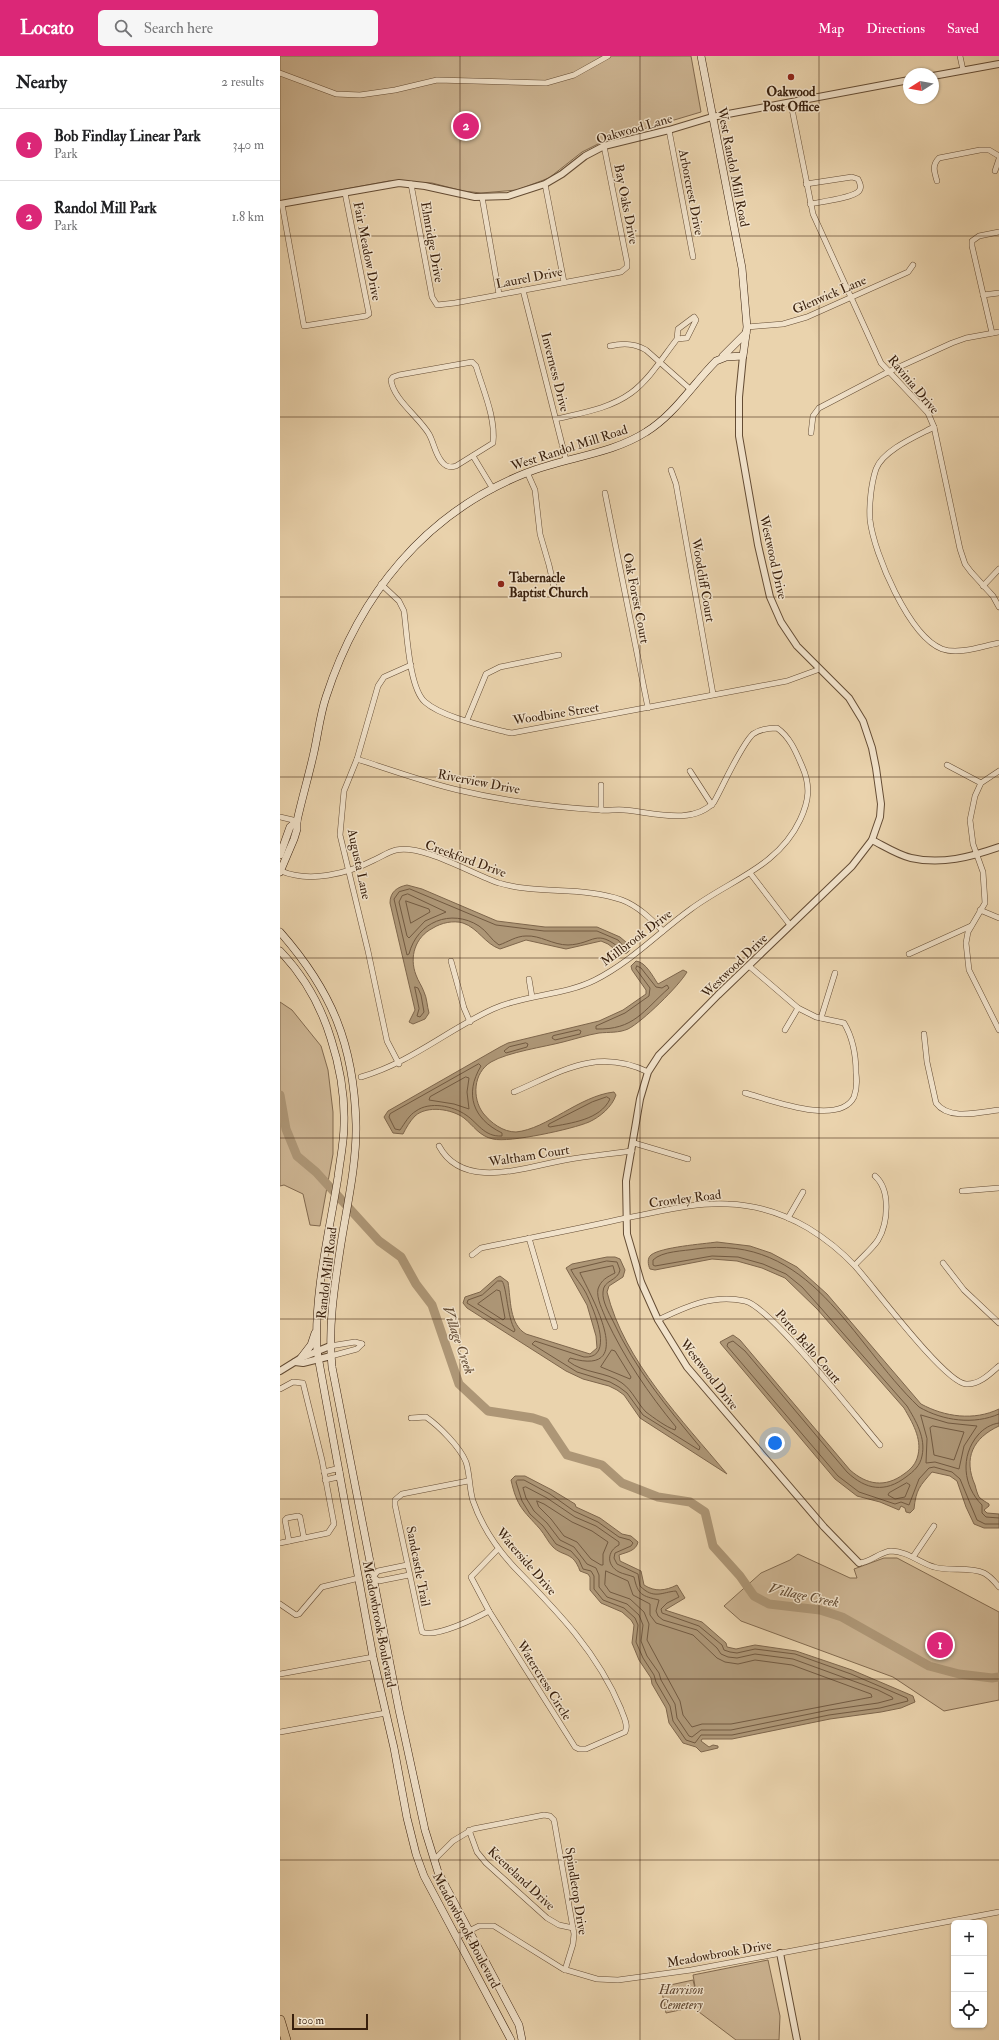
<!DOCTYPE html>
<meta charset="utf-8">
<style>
body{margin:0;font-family:"IM FELL Double Pica",serif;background:#f6f6f6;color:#202124}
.controls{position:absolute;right:12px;bottom:12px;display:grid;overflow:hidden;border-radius:6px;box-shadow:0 1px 3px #0004}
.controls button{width:36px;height:36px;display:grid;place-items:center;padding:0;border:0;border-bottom:1px solid #e0e0e0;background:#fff;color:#202124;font:20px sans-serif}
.compass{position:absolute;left:623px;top:12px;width:36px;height:36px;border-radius:50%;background:#fff;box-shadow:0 1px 3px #0004;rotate:259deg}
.scale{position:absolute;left:12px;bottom:10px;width:76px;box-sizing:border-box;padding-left:4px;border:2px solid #381f0c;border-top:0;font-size:11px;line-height:14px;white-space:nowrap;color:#381f0c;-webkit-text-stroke:3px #f1e2ca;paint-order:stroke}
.you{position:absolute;left:495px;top:1387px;width:14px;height:14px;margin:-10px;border:3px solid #fff;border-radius:50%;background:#1a73e8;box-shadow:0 0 0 6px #1a73e833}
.badge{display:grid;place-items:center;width:26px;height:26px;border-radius:50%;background:#db2777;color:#fff;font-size:13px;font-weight:700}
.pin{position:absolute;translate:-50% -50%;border:2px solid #fff;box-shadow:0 1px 4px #0006}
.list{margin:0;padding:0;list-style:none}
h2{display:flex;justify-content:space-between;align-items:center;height:52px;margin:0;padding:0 16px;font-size:17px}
h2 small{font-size:13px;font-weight:400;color:#757577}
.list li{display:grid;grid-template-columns:26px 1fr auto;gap:12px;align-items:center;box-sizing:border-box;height:72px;padding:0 16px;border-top:1px solid #e0e0e0}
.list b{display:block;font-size:15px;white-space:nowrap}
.list p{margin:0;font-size:13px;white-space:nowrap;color:#757577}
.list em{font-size:13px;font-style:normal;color:#757577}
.icon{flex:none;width:22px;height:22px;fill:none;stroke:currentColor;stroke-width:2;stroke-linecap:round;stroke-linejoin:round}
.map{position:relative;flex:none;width:719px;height:1984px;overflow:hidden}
header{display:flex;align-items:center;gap:24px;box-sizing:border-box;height:56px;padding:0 20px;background:#db2777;color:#fff}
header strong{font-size:19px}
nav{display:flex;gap:22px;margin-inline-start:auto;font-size:14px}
.search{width:280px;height:36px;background:#f6f6f6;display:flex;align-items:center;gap:10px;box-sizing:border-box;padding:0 14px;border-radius:6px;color:#757577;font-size:15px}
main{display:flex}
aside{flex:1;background:#fff}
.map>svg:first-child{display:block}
</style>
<header>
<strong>Locato</strong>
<div class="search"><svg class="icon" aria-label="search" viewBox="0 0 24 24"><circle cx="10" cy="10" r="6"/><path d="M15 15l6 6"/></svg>Search here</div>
<nav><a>Map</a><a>Directions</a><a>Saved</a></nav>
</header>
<main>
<aside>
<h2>Nearby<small>2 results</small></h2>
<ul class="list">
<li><span class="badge">1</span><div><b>Bob Findlay Linear Park</b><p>Park</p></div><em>340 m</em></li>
<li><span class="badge">2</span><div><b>Randol Mill Park</b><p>Park</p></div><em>1.8 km</em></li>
</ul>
</aside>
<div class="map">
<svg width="719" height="1984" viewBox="0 0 719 1984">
<rect width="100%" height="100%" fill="#ead3ad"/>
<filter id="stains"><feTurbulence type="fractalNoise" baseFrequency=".005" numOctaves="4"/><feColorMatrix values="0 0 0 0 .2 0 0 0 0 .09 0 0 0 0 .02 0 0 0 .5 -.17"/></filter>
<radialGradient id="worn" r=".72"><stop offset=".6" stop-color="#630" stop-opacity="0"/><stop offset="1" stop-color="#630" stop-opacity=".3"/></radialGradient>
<g fill="#ccb492" stroke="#826a4f">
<path d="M0 0H411L421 56 324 85 302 96 269 122 237 134 201 137 183 135 152 127 109 125 0 145Z"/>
<path d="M0 946 12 954 41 990 48 1014 53 1056V1098L40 1170 30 1169 23 1138 4 1129 0 1130Z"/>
<path d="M518 1498 570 1522H577L574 1513 604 1502H617L719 1556V1644L664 1655 613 1621 461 1565 444 1550 481 1517 510 1504Z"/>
<path d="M488 1904 500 1960 499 1984H456L419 1956 418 1950 386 1957 381 1931 413 1924 416 1936 413 1919Z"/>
</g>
<g fill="#ad9676" stroke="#7e664c">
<path d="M127 829 142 833 217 865 265 871H317L340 881 347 887 350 894 347 897 341 898 328 888 321 885 286 893 246 884 220 893C205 888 198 872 183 867 173 864 161 867 153 872 135 881 129 901 136 919 138 925 142 930 144 936 147 942 147 950 149 957L145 963 133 968 129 966 135 954 110 847C110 836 117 831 127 829Z"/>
<path d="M356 905C366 906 373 921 378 928L403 914 407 916C399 930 362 966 348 973 339 977 329 976 319 977 307 979 295 983 283 986 264 991 228 996 211 1006 193 1017 192 1042 203 1057 211 1067 223 1076 236 1076 267 1073 299 1040 334 1036L336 1039C332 1051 320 1061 309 1066 293 1073 229 1087 213 1083 199 1080 194 1070 184 1062 172 1053 147 1049 135 1060 130 1065 126 1072 123 1078L113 1077 104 1061 108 1055 220 991 228 987 319 965 343 954 366 938V934L352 914 351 910Z"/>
<path d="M437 1186 470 1190 491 1197 517 1211 547 1238 641 1348C665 1361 694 1365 719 1353V1370C693 1382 683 1402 695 1429 696 1433 697 1437 699 1441 702 1444 706 1446 709 1448V1450L704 1454 707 1457 719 1458V1472H704L694 1468 686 1451 677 1425 670 1420 652 1416C640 1430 636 1433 634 1453L630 1457 626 1456 625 1452 621 1450 619 1454 600 1446 577 1440 555 1423 441 1288 440 1286 453 1279 460 1284 570 1414C587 1429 605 1432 624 1418 631 1413 636 1408 638 1399 642 1382 632 1366 624 1352L537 1253 505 1222 482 1212 457 1205 432 1203 375 1214 370 1213C368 1209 367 1202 371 1199 381 1191 423 1188 437 1186Z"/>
<path d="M327 1201H335L340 1203 345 1214 343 1221 329 1230 327 1236C344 1305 403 1365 447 1418L360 1362 344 1339 337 1334 329 1330 303 1323 286 1315 187 1252 183 1247 185 1241 200 1236 216 1222 220 1220 228 1226C231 1244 229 1268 246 1278L310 1298 317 1292 316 1280 307 1249 286 1212 292 1208Z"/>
<path d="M235 1420H245L272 1434 295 1448 296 1451 320 1462 342 1478 351 1480 358 1486C356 1495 347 1496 339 1499L340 1505 361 1515 364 1529C375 1536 385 1535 397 1529L405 1542 385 1554 422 1566 446 1587 447 1591 456 1593 475 1589 516 1595 572 1614 633 1640 635 1646 621 1652 601 1656 550 1663 452 1683H422L421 1685 429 1691 433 1689 438 1690V1692L421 1696 416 1691 403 1687 389 1667 386 1652 372 1628 371 1622 359 1604 352 1587 354 1569 351 1564 342 1556 321 1547 310 1534V1521L308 1518 300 1515C293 1495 283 1501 273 1491 268 1486 265 1479 260 1473 243 1454 237 1451 231 1424Z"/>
</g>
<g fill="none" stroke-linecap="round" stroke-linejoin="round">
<g stroke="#725a41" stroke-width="1">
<path d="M130 833 216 869 264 875H317L338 884 346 893 342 894C315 871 315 888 288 889 273 889 260 879 246 880 236 880 228 886 219 889 211 884 207 875 199 870 171 852 137 866 129 898L127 899 114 843 119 836Z"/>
<path d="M128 838 166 856 145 865 129 882 127 880 119 846 122 840Z"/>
<path d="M126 845 149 853 150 856 131 867Z"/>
<path d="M357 910 361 912 376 931 382 932 387 929 389 932C363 955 354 974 316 973V970L345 957 369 940 370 932 356 913Z"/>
<path d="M135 931 138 932 141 939 144 956 140 961 137 960 139 953Z"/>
<path d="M299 974 301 975 300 978 275 984 272 982 273 980Z"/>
<path d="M246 987 248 988 247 991 226 997 224 995 229 991Z"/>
<path d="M199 1008 201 1010C184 1038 193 1063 222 1077V1080C204 1081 198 1067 186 1059 173 1050 150 1045 136 1055 129 1059 125 1067 120 1074L115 1073 109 1061 110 1058Z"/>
<path d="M186 1021 189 1022 187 1036 189 1053 174 1048 149 1044 150 1041Z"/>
<path d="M327 1041 330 1043C320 1064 291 1067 270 1071L268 1070 269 1068 312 1046Z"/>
<path d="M327 1205 337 1206 340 1214C338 1225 323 1224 323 1236 322 1245 329 1257 333 1265 355 1313 387 1351 420 1391L419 1394 363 1359 347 1337 339 1331 330 1326 297 1316 252 1288 255 1285 304 1301C336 1303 313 1252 306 1237 302 1229 295 1222 291 1214Z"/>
<path d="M333 1210 335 1217C327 1221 321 1224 318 1233 316 1242 323 1255 326 1263 345 1303 368 1337 396 1371L395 1374C386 1371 374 1362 366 1356 357 1347 353 1335 342 1327 326 1315 304 1318 288 1305L290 1302C358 1322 312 1242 300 1217Z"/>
<path d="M218 1225H222C227 1232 227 1261 235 1274L234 1276 187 1247 188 1244 202 1239Z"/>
<path d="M217 1234 220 1235 225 1262 223 1264 198 1248Z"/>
<path d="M332 1294 335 1295 351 1321 350 1323 321 1311Z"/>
<path d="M719 1358C694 1369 663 1365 639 1351 570 1285 531 1177 416 1193 404 1195 382 1195 373 1204V1209L375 1210 432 1200 458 1201 483 1208 506 1218 522 1231 540 1251 627 1350C636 1365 646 1382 642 1400 640 1410 634 1415 626 1421 605 1437 586 1434 567 1416L465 1295 453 1285 448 1287 447 1290 558 1420 579 1436 615 1448 621 1446 629 1449 639 1423 649 1412 654 1411 672 1416 680 1423 697 1464 705 1468H719"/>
<path d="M641 1359 668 1367 697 1370 684 1390 679 1413 655 1406 646 1407 647 1383Z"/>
<path d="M719 1367C711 1368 703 1373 698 1379 680 1400 683 1430 702 1449V1457L706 1461 719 1462"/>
<path d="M653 1370 684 1376 674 1404 654 1399 650 1372Z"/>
<path d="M238 1424H244L270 1438 294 1455 318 1466 339 1481 350 1484 353 1487 351 1490 335 1497 334 1502 337 1508 358 1518 360 1530C374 1544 382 1536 396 1535L399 1541 387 1547 381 1553 382 1557 419 1570 442 1589 444 1594 450 1596 457 1597 475 1593 515 1598 571 1618 627 1642 628 1645 600 1652 549 1659 452 1679H421L415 1687 406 1684 393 1665 390 1650 376 1626 374 1619 363 1602 356 1586 358 1569 355 1562 344 1552 323 1544 314 1533V1520L311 1515 303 1513 299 1504 291 1495 276 1488 263 1470 250 1458 242 1445 236 1426Z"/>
<path d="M627 1427 630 1429 625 1441 615 1443 608 1439 609 1437Z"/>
<path d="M246 1431 267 1442 295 1461 316 1470 339 1486V1489C327 1495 326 1509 339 1516 343 1518 349 1519 354 1521 358 1539 362 1540 379 1544L376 1555 378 1560 383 1564 417 1574 437 1592 441 1598 448 1601 457 1602 475 1598 513 1603 598 1634 612 1641 613 1643 598 1647 549 1654 451 1674H421L412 1681 409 1680 397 1662 395 1648 381 1624 379 1617 367 1600 361 1585 363 1569 359 1559 347 1548 327 1541 319 1531V1519L316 1512 307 1508 294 1491 280 1484 267 1467 254 1455 246 1442 243 1432Z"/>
<path d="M257 1445 264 1448 292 1466 312 1475 328 1486 323 1498V1509H321L311 1503 297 1486 284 1480 271 1463 259 1451Z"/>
<path d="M326 1515 348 1525 353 1539 370 1548V1559L376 1567 413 1579 437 1602 445 1606 458 1608 475 1604 512 1609 591 1638 592 1641 451 1668H422L412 1671 403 1659 400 1645 367 1584 369 1568 364 1556 350 1543 330 1536 325 1529Z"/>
</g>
<path stroke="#ad9676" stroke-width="9" d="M0 1039 6 1073 17 1100 36 1116 99 1185 121 1201 136 1228 152 1249 179 1328 208 1355 253 1362 265 1366 287 1399 322 1409 342 1427 378 1441 410 1446 425 1456 433 1490 460 1520 474 1540 489 1548 540 1554 562 1561 649 1610 679 1618 712 1622 719 1621"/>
<g stroke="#644c34" stroke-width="6">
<g id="minor">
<path d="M680 0 683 14"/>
<path d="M0 17 56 38 80 39 115 34 157 24 266 27 294 19 328 0"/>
<path d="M511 48 533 158 601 307 648 357 654 371 680 493 685 508 691 516 713 540 719 551"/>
<path d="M389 74 413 201"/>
<path d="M715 115 719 103"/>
<path d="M657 125C654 115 652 109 659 102L700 94H709L719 100"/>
<path d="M131 128 152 241 157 249 175 247 341 216 347 211V206L324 90"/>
<path d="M265 128 284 226"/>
<path d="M526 128 572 121 578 123C580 127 582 131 579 135 573 142 540 146 530 148"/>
<path d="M202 141 219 238"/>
<path d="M2 148 24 270 86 260 89 258 65 137"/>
<path d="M243 234 286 404"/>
<path d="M703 239 719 237"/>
<path d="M467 271 503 268 527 261 628 216 633 209"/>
<path d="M712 277 692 190V185L699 180 719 176"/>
<path d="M330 290C343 287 354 287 366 294L410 333"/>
<path d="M192 306 196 310C203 334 216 362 213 387L176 410C170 412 166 411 162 406 155 398 154 387 149 378 139 361 113 343 111 324L113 321 119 319Z"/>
<path d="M276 363C301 357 329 353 351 337 369 324 383 301 397 283L407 282 416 264 414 261 398 273 397 283"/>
<path d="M654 371C637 380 603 394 596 413 591 428 589 449 590 464 594 498 629 580 662 593 679 599 702 590 719 587"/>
<path d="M531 377 533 360 539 352 608 316 672 287 686 282 719 276"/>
<path d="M193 400 213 433"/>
<path d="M391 414 396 428 433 638"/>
<path d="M247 416 255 434 260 478 269 509 274 531"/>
<path d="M325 437 368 652"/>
<path d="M101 528 119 545 124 555C127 577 129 632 145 646 162 661 204 670 226 676L232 677 507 625 540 613"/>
<path d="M703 530 719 513"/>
<path d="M187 664 206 618 220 611 279 599"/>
<path d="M77 703C111 714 144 726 178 734 224 745 273 751 320 754 328 755 336 753 344 754 371 756 413 770 434 746 443 730 461 689 473 678 480 673 488 672 497 672 510 681 516 696 522 710 531 730 529 745 520 764 498 811 450 824 411 853 379 876 351 906 315 924 283 940 246 938 213 953 167 974 132 1006 81 1021"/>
<path d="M667 709 701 727"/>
<path d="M410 715 432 749"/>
<path d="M719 715 701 727 695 740 690 764 693 788 703 816 705 847 688 876 686 887 689 914 719 974"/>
<path d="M321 754V729"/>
<path d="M0 761 17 765"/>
<path d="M1 815C29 827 67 818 94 804 101 801 108 796 116 794 143 788 192 818 219 827 259 839 303 830 342 844 358 850 371 863 383 875"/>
<path d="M470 817 510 869"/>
<path d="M700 854 719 862"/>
<path d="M629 898 691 870"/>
<path d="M171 905 184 952 190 966"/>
<path d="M249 923 252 941"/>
<path d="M541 962 555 917"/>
<path d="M505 974 518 952"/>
<path d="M644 978 647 1006 656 1047C669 1065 700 1056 719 1054"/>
<path d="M119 1008 107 985 88 895 60 779 64 735 77 703 98 630 104 621 131 609"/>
<path d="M234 1036C281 1016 316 991 368 1016"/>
<path d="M465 1037C488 1043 559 1071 574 1041 577 1033 577 1025 576 1017 576 1000 573 982 564 967L536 961 518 952 469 910"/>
<path d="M354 1087 408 1103"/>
<path d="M159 1090C183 1135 245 1111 285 1104 307 1100 330 1098 352 1095"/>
<path d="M682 1135 719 1132"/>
<path d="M508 1162 523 1136"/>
<path d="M249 1182 275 1271"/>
<path d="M192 1199 201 1192C249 1182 298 1173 346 1162 379 1156 414 1146 448 1148 476 1149 504 1158 528 1172 546 1183 561 1195 575 1210 593 1230 665 1327 686 1328 699 1329 710 1318 719 1310"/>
<path d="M663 1207 684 1234 719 1267"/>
<path d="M575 1209C582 1201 592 1193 598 1184 608 1167 611 1134 595 1120"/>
<path d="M378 1264C407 1250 433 1238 465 1245 490 1250 578 1364 600 1389"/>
<path d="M50 1290 75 1286 82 1288"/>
<path d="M51 1300 77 1293 82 1288"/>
<path d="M0 1333 13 1326 23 1327 42 1404 54 1468 48 1477 0 1487"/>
<path d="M131 1362 146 1361C159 1370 180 1391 186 1406 190 1418 189 1432 193 1445 202 1471 217 1493 236 1513 278 1556 318 1597 341 1653 343 1660 349 1669 345 1676L306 1693H299L295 1691 209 1555 191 1521 218 1493"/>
<path d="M44 1416 56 1413 60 1416 58 1421 45 1424"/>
<path d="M188 1425 122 1438 115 1444V1449L142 1576C156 1582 196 1562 209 1555"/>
<path d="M9 1485 5 1464 7 1462 18 1460 20 1461 24 1482"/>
<path d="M633 1501 654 1470"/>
<path d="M579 1507C590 1507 599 1496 611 1495 627 1495 640 1507 654 1511 670 1516 689 1510 704 1517 710 1520 715 1526 719 1531"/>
<path d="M127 1509 98 1515 93 1521 99 1525 129 1519"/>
<path d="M0 1548 16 1559 19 1558 42 1531 79 1522"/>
<path d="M0 1618 93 1601"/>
<path d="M0 1676 106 1657"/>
<path d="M189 1774 197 1796 206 1807 267 1862 279 1869 293 1872"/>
<path d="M154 1804 173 1785 193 1773 264 1759 270 1760 274 1764 294 1878 293 1888 285 1914"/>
<path d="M177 1881 199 1870H214L283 1913 317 1923 338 1924 411 1914 719 1856"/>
</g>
</g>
<g stroke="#644c34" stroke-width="8">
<g id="tertiary">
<path d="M653 20 719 8"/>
<path d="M0 148 119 127 145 130 195 141 228 140 265 128 282 118 305 100 324 90 389 74 432 61 629 24"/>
<path d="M463 300 459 341V380L478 489 490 541 501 566 517 590 569 642 583 665 592 692 596 712 601 748 600 761 592 784 572 810 438 939 379 999 368 1016 360 1043 346 1125 347 1178 361 1226 378 1264 407 1311 544 1471 579 1507"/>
<path d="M592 784C604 790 618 799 631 802 662 809 690 801 719 791"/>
<path d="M15 1306 23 1307 51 1300"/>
<path d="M0 1315 21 1302 50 1290"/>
<path d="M500 1897 517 1984"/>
</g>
</g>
<g stroke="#381f0c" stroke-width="8">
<g id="secondary">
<path d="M443 300 466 277"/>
<path d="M0 799 10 771 17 765"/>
<path d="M0 816 14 783 17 773V765C22 742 29 719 34 696 38 678 40 659 46 641 79 539 145 457 246 417 285 401 330 399 366 376 394 359 413 328 436 305L446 301 463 300 467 271 462 212 421 0"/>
<path d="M0 876C52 935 74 989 76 1068 77 1108 66 1154 60 1194 54 1233 48 1272 52 1311L119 1654 145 1774 158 1816 239 1969 242 1984"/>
<path d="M0 895C24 920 41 950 51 983 60 1011 65 1040 64 1069 64 1086 60 1104 58 1121 49 1178 34 1237 37 1295L93 1601 114 1692 127 1762 136 1798 144 1820 231 1984"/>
<path d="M21 1302 31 1289 35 1277"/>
</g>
</g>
<g stroke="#381f0c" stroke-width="10">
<path id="motorway" d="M0 1964 6 1984"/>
</g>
<use href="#minor" stroke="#f1e2ca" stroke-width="5"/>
<use href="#tertiary" stroke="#f1e2ca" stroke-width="6"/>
<use href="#secondary" stroke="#f1e2ca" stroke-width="7"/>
<use href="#motorway" stroke="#ead3ad" stroke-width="9"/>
</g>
<path fill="none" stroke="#381f0c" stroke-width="1" stroke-opacity="0.55" d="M180 0V1984M360 0V1984M539 0V1984M0 180H719M0 361H719M0 541H719M0 721H719M0 902H719M0 1082H719M0 1263H719M0 1443H719M0 1623H719M0 1804H719"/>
<g fill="#8f2418" stroke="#f1e2ca" stroke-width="1.5">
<circle cx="511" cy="21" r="4"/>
<circle cx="221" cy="528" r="4"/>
</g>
<g text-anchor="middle" stroke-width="3" stroke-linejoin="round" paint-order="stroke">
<g font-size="13" font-weight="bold" fill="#381f0c" stroke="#f1e2ca">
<text x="511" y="40">Oakwood<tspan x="511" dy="15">Post Office</tspan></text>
<text x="229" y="526" text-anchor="start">Tabernacle<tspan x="229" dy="15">Baptist Church</tspan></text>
</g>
<g font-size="13" fill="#381f0c" stroke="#f1e2ca">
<text transform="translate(354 72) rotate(-16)" y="5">Oakwood Lane</text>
<text transform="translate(454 111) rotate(79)" y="5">West Randol Mill Road</text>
<text transform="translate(412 136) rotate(79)" y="5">Arborcrest Drive</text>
<text transform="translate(347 148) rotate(79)" y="5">Bay Oaks Drive</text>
<text transform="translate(153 186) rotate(80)" y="5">Elmridge Drive</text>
<text transform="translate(88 195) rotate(79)" y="5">Fair Meadow Drive</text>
<text transform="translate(249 221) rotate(-11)" y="5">Laurel Drive</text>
<text transform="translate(549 238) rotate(-23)" y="5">Glenwick Lane</text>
<text transform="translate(276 316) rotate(76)" y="5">Inverness Drive</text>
<text transform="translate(634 328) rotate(50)" y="5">Ravinia Drive</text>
<text transform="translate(289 391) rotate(-18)" y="5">West Randol Mill Road</text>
<text transform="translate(494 501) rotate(77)" y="5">Westwood Drive</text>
<text transform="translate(424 524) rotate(80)" y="5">Woodcliff Court</text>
<text transform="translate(357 542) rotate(79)" y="5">Oak Forest Court</text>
<text transform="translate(276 657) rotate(-9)" y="5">Woodbine Street</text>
<text transform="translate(199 725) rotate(11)" y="5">Riverview Drive</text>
<text transform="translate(186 802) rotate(20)" y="5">Creekford Drive</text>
<text transform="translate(80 808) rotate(78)" y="5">Augusta Lane</text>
<text transform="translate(356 881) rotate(-37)" y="5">Millbrook Drive</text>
<text transform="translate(454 909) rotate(-44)" y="5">Westwood Drive</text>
<text transform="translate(249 1099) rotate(-9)" y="5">Waltham Court</text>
<text transform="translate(405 1142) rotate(-7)" y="5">Crowley Road</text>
<text transform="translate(46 1217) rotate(-83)" y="5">Randol Mill Road</text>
<text transform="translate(529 1290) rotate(49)" y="5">Porto Bello Court</text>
<text transform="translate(430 1318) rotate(52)" y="5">Westwood Drive</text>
<text transform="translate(247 1505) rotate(49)" y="5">Waterside Drive</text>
<text transform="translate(139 1510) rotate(79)" y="5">Sandcastle Trail</text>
<text transform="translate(100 1568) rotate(79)" y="5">Meadowbrook Boulevard</text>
<text transform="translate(265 1624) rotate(58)" y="5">Watercress Circle</text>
<text transform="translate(242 1822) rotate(43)" y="5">Keeneland Drive</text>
<text transform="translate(297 1835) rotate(81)" y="5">Spindletop Drive</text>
<text transform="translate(187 1874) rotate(62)" y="5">Meadowbrook Boulevard</text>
<text transform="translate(439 1897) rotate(-10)" y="5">Meadowbrook Drive</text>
</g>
<g font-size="13" font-style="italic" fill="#5d442e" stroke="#f1e2ca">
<text x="401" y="1938">Harrison<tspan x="401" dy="15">Cemetery</tspan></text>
</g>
<g font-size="14" font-style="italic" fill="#614931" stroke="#f1e2ca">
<text transform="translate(179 1284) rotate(71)" y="5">Village Creek</text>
<text transform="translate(524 1539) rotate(12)" y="5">Village Creek</text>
</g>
</g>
<rect width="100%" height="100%" filter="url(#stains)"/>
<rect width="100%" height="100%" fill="url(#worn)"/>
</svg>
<div class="controls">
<button>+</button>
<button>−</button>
<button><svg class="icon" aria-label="locate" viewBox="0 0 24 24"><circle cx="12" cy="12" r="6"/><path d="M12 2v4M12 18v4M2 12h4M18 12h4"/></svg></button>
</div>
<svg class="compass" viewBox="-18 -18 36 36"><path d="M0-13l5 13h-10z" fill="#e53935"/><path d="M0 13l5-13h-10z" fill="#757577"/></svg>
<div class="scale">100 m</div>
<div class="you"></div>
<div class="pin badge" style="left:660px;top:1589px">1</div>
<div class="pin badge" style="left:186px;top:70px">2</div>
</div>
</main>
